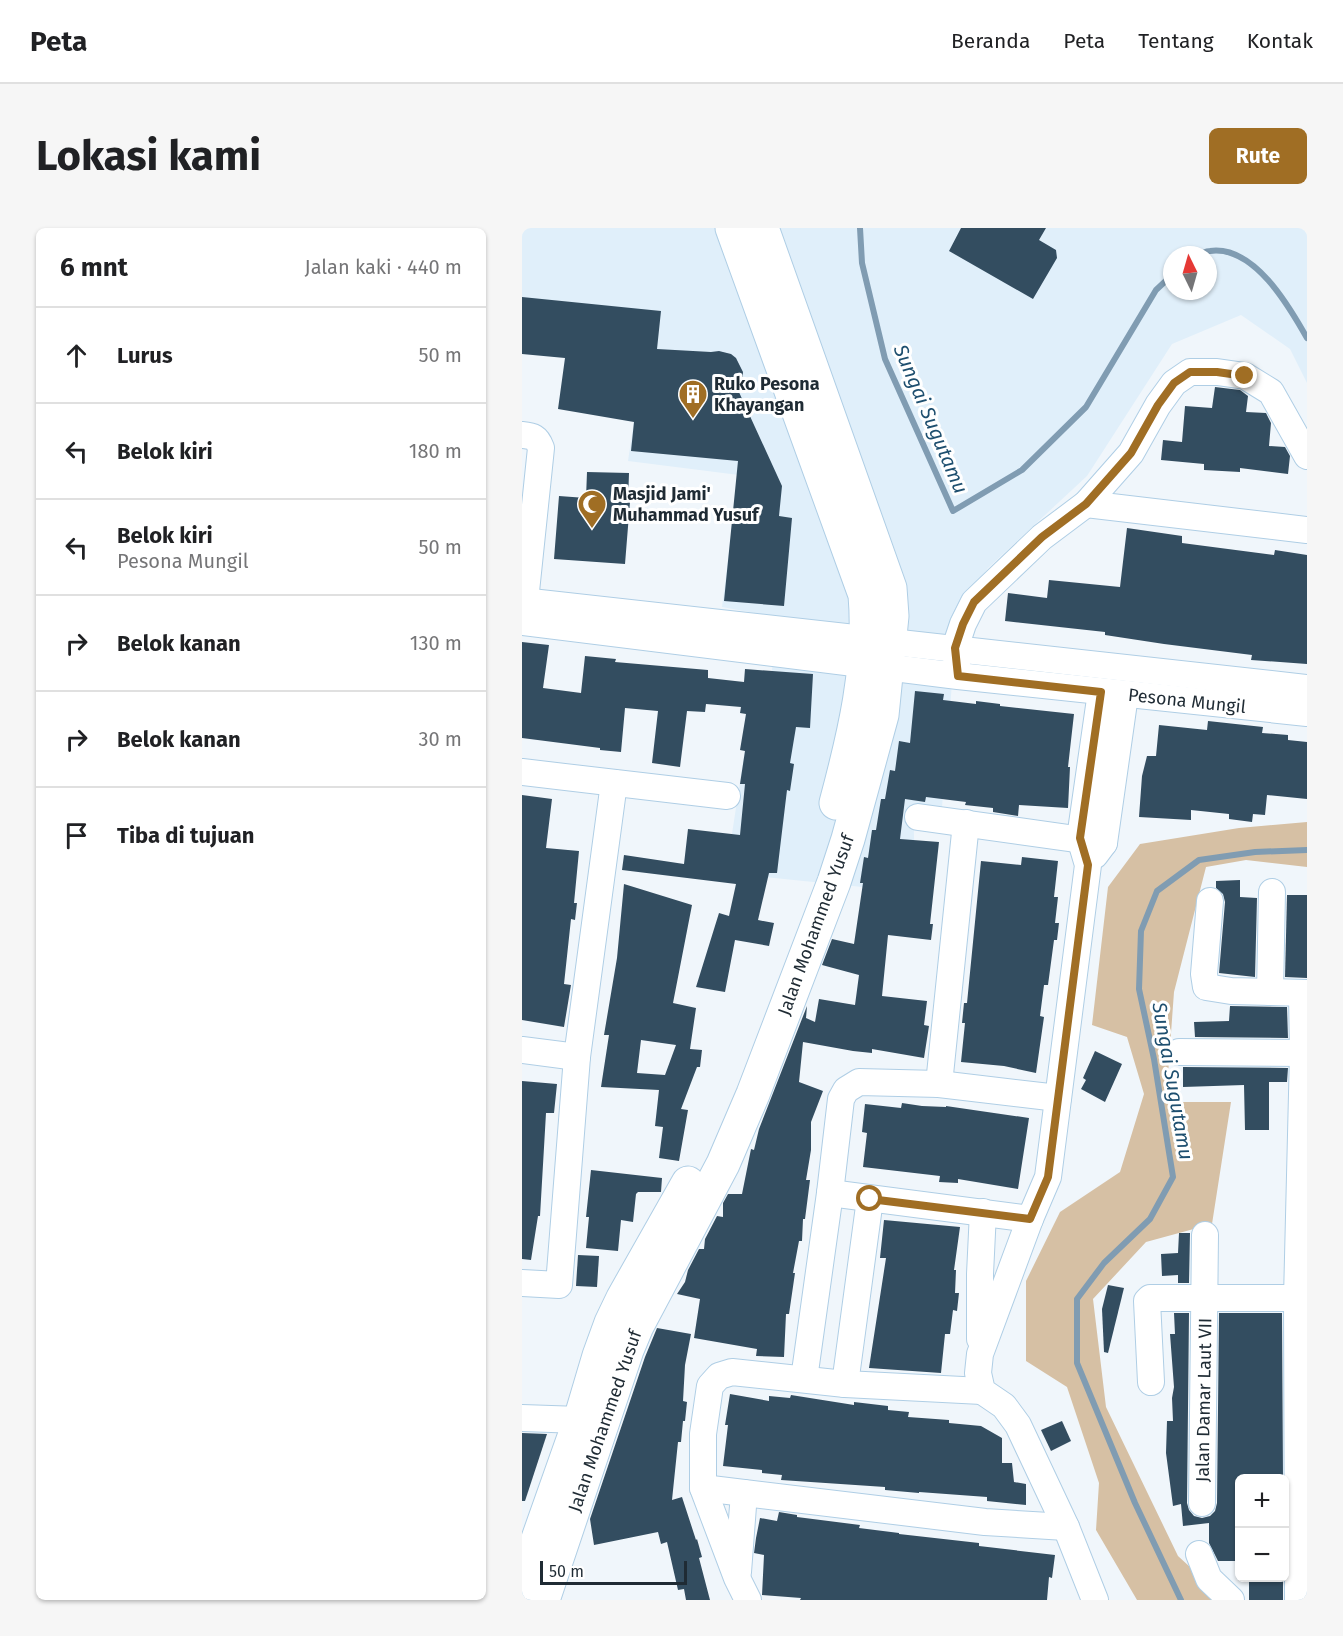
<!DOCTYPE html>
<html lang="id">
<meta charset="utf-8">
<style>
body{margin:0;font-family:"Fira Sans",sans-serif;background:#f6f6f6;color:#202124}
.controls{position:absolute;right:18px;bottom:18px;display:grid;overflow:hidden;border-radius:9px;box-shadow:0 2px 4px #0004}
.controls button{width:54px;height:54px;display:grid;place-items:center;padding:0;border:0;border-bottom:2px solid #e0e0e0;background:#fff;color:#202124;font:30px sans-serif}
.compass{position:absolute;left:641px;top:18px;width:54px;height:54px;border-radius:50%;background:#fff;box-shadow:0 2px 4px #0004;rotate:355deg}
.scale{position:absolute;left:18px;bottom:15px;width:147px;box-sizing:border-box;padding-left:6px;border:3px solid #1f2b34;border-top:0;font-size:16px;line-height:21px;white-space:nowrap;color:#1f2b34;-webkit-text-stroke:4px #fff;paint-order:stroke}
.stop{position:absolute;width:18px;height:18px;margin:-14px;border:4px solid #a06e24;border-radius:50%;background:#fff}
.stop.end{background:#a06e24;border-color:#fff;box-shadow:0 2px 6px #0008}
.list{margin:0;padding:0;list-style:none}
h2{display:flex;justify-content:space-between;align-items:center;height:78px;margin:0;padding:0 24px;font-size:26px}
h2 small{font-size:20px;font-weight:400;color:#757577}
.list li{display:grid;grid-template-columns:39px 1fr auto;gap:18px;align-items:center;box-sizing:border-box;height:96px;padding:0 24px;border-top:2px solid #e0e0e0}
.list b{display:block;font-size:22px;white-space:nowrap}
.list p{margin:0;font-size:20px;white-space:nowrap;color:#757577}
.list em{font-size:20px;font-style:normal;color:#757577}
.icon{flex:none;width:33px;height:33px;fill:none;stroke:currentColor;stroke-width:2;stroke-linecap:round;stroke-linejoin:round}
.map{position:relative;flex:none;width:785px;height:1372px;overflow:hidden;border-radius:9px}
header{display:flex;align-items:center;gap:36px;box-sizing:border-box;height:84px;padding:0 30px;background:#fff;border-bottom:2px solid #e0e0e0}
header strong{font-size:28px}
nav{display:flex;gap:33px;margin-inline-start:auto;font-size:21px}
.intro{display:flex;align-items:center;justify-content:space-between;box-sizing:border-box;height:144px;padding:0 36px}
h1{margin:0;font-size:42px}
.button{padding:15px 27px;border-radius:9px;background:#a06e24;color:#fff;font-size:21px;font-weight:700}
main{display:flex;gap:36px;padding:0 36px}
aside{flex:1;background:#fff;border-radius:9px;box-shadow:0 2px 4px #0004}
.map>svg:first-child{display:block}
</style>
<header>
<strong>Peta</strong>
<nav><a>Beranda</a><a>Peta</a><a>Tentang</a><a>Kontak</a></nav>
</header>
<div class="intro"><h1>Lokasi kami</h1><a class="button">Rute</a></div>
<main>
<aside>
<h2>6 mnt<small>Jalan kaki · 440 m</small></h2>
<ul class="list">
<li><svg class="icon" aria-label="ahead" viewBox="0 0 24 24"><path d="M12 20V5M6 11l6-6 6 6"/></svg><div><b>Lurus</b></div><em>50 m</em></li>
<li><svg class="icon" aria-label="left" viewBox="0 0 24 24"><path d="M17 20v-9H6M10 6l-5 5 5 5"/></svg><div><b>Belok kiri</b></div><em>180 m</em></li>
<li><svg class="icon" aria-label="left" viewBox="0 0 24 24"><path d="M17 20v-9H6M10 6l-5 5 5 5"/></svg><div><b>Belok kiri</b><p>Pesona Mungil</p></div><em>50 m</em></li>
<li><svg class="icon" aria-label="right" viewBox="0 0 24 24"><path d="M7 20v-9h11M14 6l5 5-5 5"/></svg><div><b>Belok kanan</b></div><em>130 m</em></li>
<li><svg class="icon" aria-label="right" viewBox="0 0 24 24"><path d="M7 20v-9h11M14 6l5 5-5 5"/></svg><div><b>Belok kanan</b></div><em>30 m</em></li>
<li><svg class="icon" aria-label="arrive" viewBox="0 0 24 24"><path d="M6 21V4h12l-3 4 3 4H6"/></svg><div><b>Tiba di tujuan</b></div></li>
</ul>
</aside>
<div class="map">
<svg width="785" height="1372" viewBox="0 0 785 1372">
<rect width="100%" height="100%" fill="#f0f6fb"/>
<path fill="#e0effa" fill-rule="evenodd" d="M0 0H785V155L768 121 719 87 650 116 565 248 466 340 436 381 420 579 391 576 394 671 350 660 204 645 229 482 246 484 255 389 200 379 217 247 106 233 120 139 0 123ZM650 27H686V63H650Z"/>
<path fill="#d6c0a4" d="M785 594V639L724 632 684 639 652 764 644 874H709L690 996 624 1014 571 1071 584 1179 656 1328 704 1372H615L574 1302 577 1255 545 1159 504 1133V1053L538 984 598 944 622 866 605 809 570 797 586 659 618 616 717 600Z"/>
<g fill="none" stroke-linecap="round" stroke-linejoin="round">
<g stroke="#809cb2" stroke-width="6">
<path d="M338 0 340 35 363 131 431 283 500 242 564 179 634 62 650 47"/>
<path d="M675 27C679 26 684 23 688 23 732 17 767 78 785 110"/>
<path d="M659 1372 613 1275 555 1135V1071L582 1035 628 991 651 949 632 831 617 761 619 703 635 663 677 632 733 624 785 622"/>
</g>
</g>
<g fill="#334d60" fill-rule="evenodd">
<path d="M439 0H524L517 12 534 22 535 30 511 71 427 23Z"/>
<path d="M0 69 139 83 135 121 189 124 197 123 209 126 214 130 221 144 220 155 216 162 260 258 257 288 270 290 262 378 202 373 216 233 109 223 112 194 36 181 43 130 0 126Z"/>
<path d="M693 159 718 162 726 168 724 184 744 185 749 195 747 218 763 219 768 228 766 246 718 240V244L682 242V236L639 232 641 212 660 214 663 178 690 180Z"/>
<path d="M65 244 107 245 106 274H108L103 336 32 331 37 268 64 270Z"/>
<path d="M605 300 660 308V315L752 327 753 322 785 327V436L729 432 730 427 642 416 583 407V404L483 393 486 365 525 370 527 352 598 359Z"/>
<path d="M0 414 27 417 21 460 59 465 63 428 94 431 93 434 186 442V450L222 454 223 441 291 446 288 500 274 499 268 535 272 536 268 563 265 562 255 645H247L236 692 252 695 247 718 213 712 203 764 174 759 197 685 207 688 214 656 100 642 102 627 162 636 166 601 218 607 223 556H218L223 523 218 522 224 486 218 485 219 479 184 476 183 484 165 483 158 539 130 535 136 483 103 480 99 524 78 522V520L0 510Z"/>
<path d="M393 463 422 466 421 472 454 476V473L478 476V478L552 486 546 539H548L546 580 497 577 496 588 471 584V580L443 577 444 574 404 569 403 574 383 571 378 611 417 614 408 696H411L409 712 366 707 360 768 405 773 402 797 407 798 402 830 350 821V825L331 823 281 814 277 854 301 863 289 894V922L284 952H288L283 991H281L280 1013H277L271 1045H273L267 1086H264L262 1129 234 1128 235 1121 172 1110 178 1071 155 1066 163 1054 166 1042 177 1021H182L183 1011 195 988 201 989V975L206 966H220L229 921 232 922 237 901 285 778 284 790 293 794 297 771 333 777 337 747 300 737 310 711 332 716 341 655H338L342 629 346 630 350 602H354L359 571H363L368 542 373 543 377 513 388 515Z"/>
<path d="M686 493 741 499 740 505 766 507V512L785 514V571L745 567 743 587 731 586 730 594 707 591V586L669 582V592L617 589 620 548 625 528H634L637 497 685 502Z"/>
<path d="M0 567 30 571 24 620 57 623 52 675H55L53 692 49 691 42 756 49 757 42 799 0 792Z"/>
<path d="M500 629 536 633 532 669H536L533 695H537L535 712H532L526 757H522L518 788 522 789 514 845 482 838 439 834 443 795H440L442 775H445L459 633 499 637Z"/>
<path d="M718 652V669L735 670 733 749 697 745 703 674 701 666 694 660V653Z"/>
<path d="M102 656 170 677 151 775 174 780 168 821 180 822 178 839H175L159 881 166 882 157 933 137 930 141 899 133 898 137 862 79 859 87 807H82L95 730ZM119 812 154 817 143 847 115 845Z"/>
<path d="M765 667H785V750L763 749Z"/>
<path d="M708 778 765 779 766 810 673 809 672 794 707 793Z"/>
<path d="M573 823 600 836 583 874 559 861 564 852 561 850Z"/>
<path d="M661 839 766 840 765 854H747V902H723L722 857 661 859Z"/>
<path d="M0 853 35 856 32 885H24L18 988H16L9 1032 0 1031Z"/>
<path d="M380 875 400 878 424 879V878L507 890 496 961 436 951V955L417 954 418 948 341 939 345 905 340 904 343 876 379 880Z"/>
<path d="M69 942 140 950 139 964H116L114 966 111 994 99 992 96 1023 64 1020 67 989H64Z"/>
<path d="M362 992 438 999 432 1042H434L433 1065H437L435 1083 431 1082 428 1106H423L419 1145 347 1140 364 1030H358Z"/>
<path d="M657 1005H668L667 1055H656V1047L640 1048 639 1026 656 1025Z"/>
<path d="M56 1027 77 1028 75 1059 54 1058Z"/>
<path d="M586 1057 602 1060 586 1125 582 1124 580 1081Z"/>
<path d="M652 1085H667L665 1275 667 1282 672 1288 680 1290 688 1288 693 1283 695 1275 697 1085H760L761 1251H717V1333H696L687 1315V1295L661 1298 659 1276 651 1278 644 1225 645 1193H651L650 1170 652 1159 648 1106H653Z"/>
<path d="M135 1100 169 1106 163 1137 161 1173 165 1174 163 1193H161L159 1214H156L150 1272 160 1269 174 1312 175 1311 180 1329 177 1330 188 1372H164L162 1361 156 1362 145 1314 139 1316 136 1304 72 1317 68 1291 123 1129Z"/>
<path d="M208 1166 247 1173V1168L268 1170 269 1167 332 1177V1174L366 1178V1182L387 1184 386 1189 427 1192V1195L459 1198 480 1210V1235H490L492 1254 504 1256V1277L465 1273V1269L397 1264V1265L363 1262V1259L259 1252 260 1247 240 1245V1242L201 1238 206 1197H203Z"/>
<path d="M540 1193 549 1213 529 1223 519 1202Z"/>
<path d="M0 1205 25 1206 3 1273H0Z"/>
<path d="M257 1284 275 1287V1289L338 1297 337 1300 377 1305V1306L457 1315V1318L533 1327 530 1350 527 1349 525 1372H278L279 1370 240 1367 242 1327 232 1325 234 1310 238 1290 255 1293Z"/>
<rect x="727" y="1350" width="34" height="22"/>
</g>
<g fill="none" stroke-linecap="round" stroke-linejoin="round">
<g stroke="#afcee5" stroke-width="28">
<g id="minor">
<path d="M0 207C11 208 15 209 19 220L3 373"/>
<path d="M564 276 785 302"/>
<path d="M0 373 785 460"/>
<path d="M0 394 436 448 785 485"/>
<path d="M435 437 433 420 441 396 452 374 520 309 564 276 609 225 636 177 652 155 668 144H695L723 148 749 164 785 228"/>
<path d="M0 544 205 568"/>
<path d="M396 589 582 615"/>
<path d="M573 627 582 615 603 467"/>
<path d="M688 673 682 746 684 759 709 763 785 765"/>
<path d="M748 764 750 664"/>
<path d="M0 822 55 829"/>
<path d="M657 824 781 825"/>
<path d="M417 856 444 595"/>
<path d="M308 965 508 991"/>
<path d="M0 1055 37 1057 55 829 92 555"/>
<path d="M458 1111V1046L461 984"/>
<path d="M282 1151 308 965 319 871 324 862 337 854 417 856 536 870"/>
<path d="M629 1154 625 1073 628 1070H785"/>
<path d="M323 1156 348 971"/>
<path d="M0 1190 58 1192"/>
<path d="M181 1260 463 1294 544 1299"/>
<path d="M680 1275 683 1007"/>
<path d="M677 1326 687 1351 709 1372"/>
<path d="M216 1344 222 1265"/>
<path d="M226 1372 215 1350 181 1260V1206L188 1158 197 1148 210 1144 323 1156 460 1163"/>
<path d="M573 1372 544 1299 496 1197 482 1178 460 1163 456 1145 458 1126 508 991 526 949 566 637 558 610 579 464"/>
<path d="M776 1372 775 1070 781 825 780 765"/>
</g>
</g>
<g stroke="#afcee5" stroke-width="35">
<g id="major">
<path d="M210 0 343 367C349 437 332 508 314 575"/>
<path d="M0 1356 58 1192 77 1128 89 1095 101 1070 166 955"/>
<path d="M21 1372 105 1122 115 1098 201 936 231 866 312 654 326 611 360 487 370 388 368 360 240 0"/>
</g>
</g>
<use href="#minor" stroke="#fff" stroke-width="26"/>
<use href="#major" stroke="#fff" stroke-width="33"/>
</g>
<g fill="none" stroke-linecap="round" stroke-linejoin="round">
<path stroke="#a06e24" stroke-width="8" d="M348 971 508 991 526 949 566 637 558 610 579 464 436 448 433 420 441 396 452 374 520 309 564 276 609 225 636 177 652 155 668 144H695L723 148"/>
</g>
<defs>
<g id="building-pin" transform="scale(1.5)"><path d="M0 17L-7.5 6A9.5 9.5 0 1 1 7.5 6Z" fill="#a06e24" stroke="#fff"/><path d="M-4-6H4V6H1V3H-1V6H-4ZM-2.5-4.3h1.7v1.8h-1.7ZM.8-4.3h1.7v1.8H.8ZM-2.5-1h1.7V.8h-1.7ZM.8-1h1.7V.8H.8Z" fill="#fff"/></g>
<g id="mosque-pin" transform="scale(1.5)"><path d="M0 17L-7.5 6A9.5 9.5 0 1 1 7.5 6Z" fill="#a06e24" stroke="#fff"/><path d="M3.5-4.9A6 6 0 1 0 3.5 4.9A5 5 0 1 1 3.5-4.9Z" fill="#fff"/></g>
</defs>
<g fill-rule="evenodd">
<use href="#building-pin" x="171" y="166"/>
<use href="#mosque-pin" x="70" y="276"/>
</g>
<g text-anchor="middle" stroke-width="6" stroke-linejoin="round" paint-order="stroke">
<g font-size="18" font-weight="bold" fill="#1f2b34" stroke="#fff" text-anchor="start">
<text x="192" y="162">Ruko Pesona<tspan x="192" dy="21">Khayangan</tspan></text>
<text x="91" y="272">Masjid Jami'<tspan x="91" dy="21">Muhammad Yusuf</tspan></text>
</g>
<g font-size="18" fill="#1f2b34" stroke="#fff">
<text transform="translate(665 473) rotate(6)" y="6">Pesona Mungil</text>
<text transform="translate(294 697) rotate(-70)" y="6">Jalan Mohammed Yusuf</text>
<text transform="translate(682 1172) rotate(-89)" y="6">Jalan Damar Laut VII</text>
<text transform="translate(83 1193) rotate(-71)" y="6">Jalan Mohammed Yusuf</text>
</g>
<g font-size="20" font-style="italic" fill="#1e4f6f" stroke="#fff">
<text transform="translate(409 191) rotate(67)" y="7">Sungai Sugutamu</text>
<text transform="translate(651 853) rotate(80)" y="7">Sungai Sugutamu</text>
</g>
</g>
</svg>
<div class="controls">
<button>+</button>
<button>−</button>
</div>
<svg class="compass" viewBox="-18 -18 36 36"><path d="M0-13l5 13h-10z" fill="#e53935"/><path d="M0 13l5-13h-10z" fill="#757577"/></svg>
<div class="scale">50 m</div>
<div class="stop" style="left:348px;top:971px"></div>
<div class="stop end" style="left:723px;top:148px"></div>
</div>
</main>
